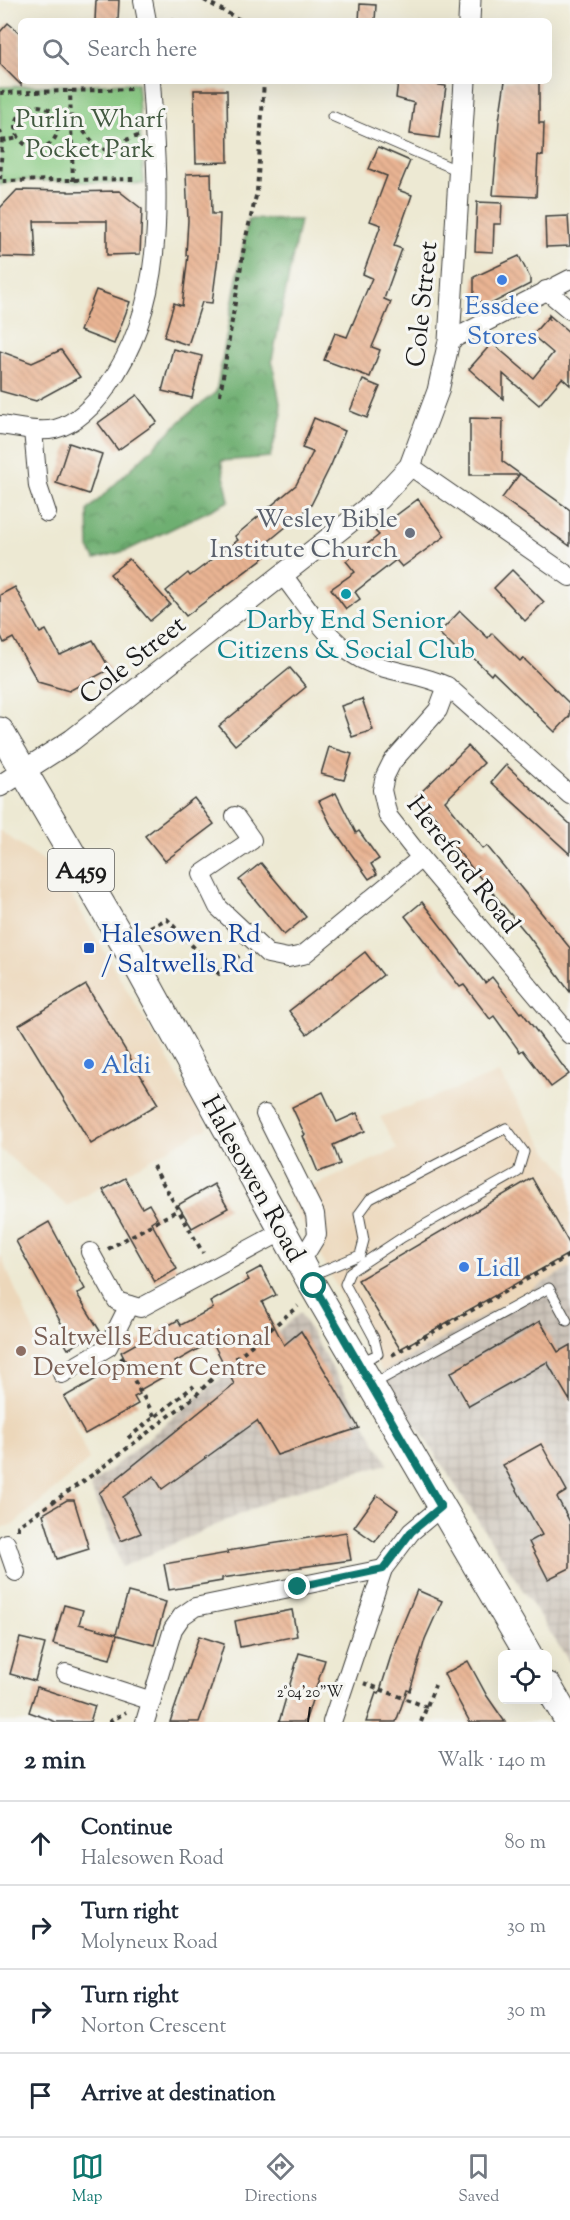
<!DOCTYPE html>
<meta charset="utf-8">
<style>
body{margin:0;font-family:"Sorts Mill Goudy",serif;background:#f6f6f7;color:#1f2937}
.controls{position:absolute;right:18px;bottom:18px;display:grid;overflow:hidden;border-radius:9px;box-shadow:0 6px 24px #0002}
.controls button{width:54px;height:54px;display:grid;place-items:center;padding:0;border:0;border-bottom:2px solid #e0e1e3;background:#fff;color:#1f2937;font:30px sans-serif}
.stop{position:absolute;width:18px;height:18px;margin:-14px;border:4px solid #0f766e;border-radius:50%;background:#fff}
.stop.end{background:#0f766e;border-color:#fff;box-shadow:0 2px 6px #0008}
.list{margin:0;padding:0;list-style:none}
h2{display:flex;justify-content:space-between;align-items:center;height:78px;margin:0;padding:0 24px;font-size:26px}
h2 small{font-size:20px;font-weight:400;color:#747a83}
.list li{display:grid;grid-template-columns:39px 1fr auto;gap:18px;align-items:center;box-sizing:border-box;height:84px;padding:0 24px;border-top:2px solid #e0e1e3}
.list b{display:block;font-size:22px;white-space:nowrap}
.list p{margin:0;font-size:20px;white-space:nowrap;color:#747a83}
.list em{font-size:20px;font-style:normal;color:#747a83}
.icon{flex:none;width:33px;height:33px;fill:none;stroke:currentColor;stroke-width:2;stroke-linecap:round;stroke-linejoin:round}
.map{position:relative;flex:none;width:570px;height:1722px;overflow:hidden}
.search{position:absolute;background:#fff;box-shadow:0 6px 24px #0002;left:18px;right:18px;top:18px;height:66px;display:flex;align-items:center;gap:15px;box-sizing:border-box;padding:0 21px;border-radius:9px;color:#747a83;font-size:22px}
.sheet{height:414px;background:#fff}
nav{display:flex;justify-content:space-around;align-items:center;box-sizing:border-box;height:84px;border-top:2px solid #e0e1e3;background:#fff;font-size:16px;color:#747a83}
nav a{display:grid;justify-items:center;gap:3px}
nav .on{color:#0f766e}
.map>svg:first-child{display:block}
</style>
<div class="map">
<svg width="570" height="1722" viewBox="0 0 570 1722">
<defs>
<pattern id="industrial-grid" width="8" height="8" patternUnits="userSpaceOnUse" patternTransform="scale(1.5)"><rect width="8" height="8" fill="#cbc2b8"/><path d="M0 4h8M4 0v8" fill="none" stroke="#aea69e"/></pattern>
<pattern id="forest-crowns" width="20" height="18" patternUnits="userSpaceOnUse" patternTransform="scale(1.5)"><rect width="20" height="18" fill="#6eaf71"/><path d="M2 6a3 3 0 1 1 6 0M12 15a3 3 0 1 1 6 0" fill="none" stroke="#5a8e5c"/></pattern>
<pattern id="building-back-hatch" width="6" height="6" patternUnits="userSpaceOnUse" patternTransform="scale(1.5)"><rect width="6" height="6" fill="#e9b493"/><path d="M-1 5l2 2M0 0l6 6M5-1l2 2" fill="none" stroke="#c79a7e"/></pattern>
</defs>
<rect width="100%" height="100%" fill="#f6f6f2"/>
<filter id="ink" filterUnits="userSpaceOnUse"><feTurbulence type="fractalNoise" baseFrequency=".0167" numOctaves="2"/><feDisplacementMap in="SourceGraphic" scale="12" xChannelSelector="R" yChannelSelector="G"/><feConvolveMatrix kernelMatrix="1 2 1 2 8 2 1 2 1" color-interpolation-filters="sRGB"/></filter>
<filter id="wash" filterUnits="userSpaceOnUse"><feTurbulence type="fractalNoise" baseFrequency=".008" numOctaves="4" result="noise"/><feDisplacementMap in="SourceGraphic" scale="24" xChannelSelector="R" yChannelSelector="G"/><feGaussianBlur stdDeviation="1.35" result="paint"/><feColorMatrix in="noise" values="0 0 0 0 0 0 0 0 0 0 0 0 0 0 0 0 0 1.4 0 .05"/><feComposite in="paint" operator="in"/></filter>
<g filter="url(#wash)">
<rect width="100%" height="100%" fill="#ede9d3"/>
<g fill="#ecd7ba">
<path d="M0 831 55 868 208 1127 67 1206 0 1149Z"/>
<path d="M499 1073 546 1149 570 1177V1268L382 1372 289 1197 397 1149 380 1117Z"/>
<path d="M0 1254 89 1460 14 1524 0 1528Z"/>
</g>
<g fill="url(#industrial-grid)">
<path d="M570 1268V1663L382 1372Z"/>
<path d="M300 1313 388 1464 288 1493 122 1567 90 1486Z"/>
</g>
<path fill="url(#forest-crowns)" stroke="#456646" stroke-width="1.5" d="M248 219 300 220 272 360 282 414 270 457 221 461 229 501 128 550 95 559 89 548 88 510 188 414 216 392Z"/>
<path fill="#89cb83" stroke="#527450" stroke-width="1.5" d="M137 83 144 184 18 180 0 185V87Z"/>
<g id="blocks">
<g fill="url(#building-back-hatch)">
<path d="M96 0H119L118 21H95Z"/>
<path d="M360 4 376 5 375 21H359Z"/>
<path d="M8 23 21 34V85L0 64V32Z"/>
<path d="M398 81H415L446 86 439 138 410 134 414 103 396 98Z"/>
<path d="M505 81H539V123H544L543 156 538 155 536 197 493 195 499 121Z"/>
<path d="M194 90H227L228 162 196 163Z"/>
<path d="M378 147 410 161 398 190 412 195 394 246 402 249 384 299 391 302 372 347 380 350 370 377 324 360 335 333 347 337 372 278 363 274 381 225 370 221 387 176 369 169Z"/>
<path d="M211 173 212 214H220L218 257 212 303 202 302 188 345 164 337 174 303 182 306 188 255H186L188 220 186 174Z"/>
<path d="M17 190 68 191V192L119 191 142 209 140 254 107 255V221H34L36 258 0 257V208Z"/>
<path d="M477 202 502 203 501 224H494L493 252 475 251Z"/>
<path d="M568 216 570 246 546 247 545 217Z"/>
<path d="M519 256 530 278V284L487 306 474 298V277Z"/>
<path d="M96 290 130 302 114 344 80 331Z"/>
<path d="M549 315 570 333V385L562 378 539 405 503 374V399L469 369 492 343 533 378 553 353 532 335 548 317 549 320Z"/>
<path d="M173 349 202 356 192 398 162 391Z"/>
<path d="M61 350 80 377 36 401 0 391V351L32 363Z"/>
<path d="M363 380 380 387 367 418 350 411Z"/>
<path d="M137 395 157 422 118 450 98 423Z"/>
<path d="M314 418 345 431 331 465 310 507 264 545 270 553 186 616 166 591 188 573 190 576 238 540 235 536 296 485 313 452 302 448Z"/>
<path d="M470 418 503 419 502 461 570 510V546L502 498 519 475H470Z"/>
<path d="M69 443 102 454 89 494 56 483Z"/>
<path d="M418 499 445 536 402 567 396 560 355 592 360 599 346 609 331 589 355 572 346 561 379 535 375 531Z"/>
<path d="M129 559 170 604 150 621 110 574Z"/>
<path d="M512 570 544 602 525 621 494 588Z"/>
<path d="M15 587 40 633 46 630 60 655 93 640 110 669 69 691 38 682 13 638 4 643 0 634V595Z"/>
<path d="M460 611 488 638 492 633 520 661 523 658 570 704V716L555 732 493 672 491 675 463 648 459 653 439 633Z"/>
<path d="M290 668 306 687 235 745 219 726Z"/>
<path d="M362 699 373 730 352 737 341 706Z"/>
<path d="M468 746 484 763 445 801 483 849 487 846 570 948V992L527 934 436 825 440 822 416 797Z"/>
<path d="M329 747 352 754 344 780 321 774Z"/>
<path d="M506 765 570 824V854L491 782Z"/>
<path d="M336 793 356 833 359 831 379 859 371 864 377 874 369 879 332 827 319 801Z"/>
<path d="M194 798 214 824 165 861 145 836Z"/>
<path d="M261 863 306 917 284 935 239 880Z"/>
<path d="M422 902 485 983 492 977 520 1013 522 1012 569 1074 551 1087 523 1050 520 1052 494 1016 490 1019 464 985 460 987 405 916Z"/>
<path d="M365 952 383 975 307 1034 289 1011Z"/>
<path d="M86 985 158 1104 91 1144 19 1025Z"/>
<path d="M323 1092 337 1122 357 1113 365 1131 333 1145 340 1164 318 1172 303 1136 305 1135 292 1107Z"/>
<path d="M125 1178 142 1208 149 1204 157 1218 151 1222 177 1269 155 1282 103 1190Z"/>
<path d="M532 1178 570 1245V1253L400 1349 358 1280Z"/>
<path d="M214 1184 228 1208 192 1228 178 1205Z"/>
<path d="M49 1222 85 1289 77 1294 100 1331 68 1349 60 1335 66 1332 16 1241Z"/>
<path d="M261 1267 276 1295 262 1302 284 1345 301 1331 359 1428 277 1455 257 1421 162 1489 154 1476 123 1497 141 1533 121 1541 99 1493 234 1384 212 1341 175 1362 179 1368 138 1391 140 1394 134 1397 138 1404 85 1434 64 1397 126 1362 121 1352 178 1320 181 1325 213 1308 210 1302 249 1280 246 1275Z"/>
<path d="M540 1321 558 1352 570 1345V1401L547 1362 469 1406 450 1373Z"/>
<path d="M541 1444 567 1491 557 1497 570 1522V1568L548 1579 529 1542 542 1535 503 1465Z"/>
<path d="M377 1495 398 1510 375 1542 354 1527Z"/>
<path d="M67 1500H74L89 1549 57 1559 43 1514Z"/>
<path d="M346 1532 351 1560 222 1578V1581L169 1590 164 1564 228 1553 227 1551Z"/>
<path d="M417 1590 442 1601 425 1639 410 1691 407 1690 396 1722H366L376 1693 379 1694 395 1643Z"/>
<path d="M128 1592 166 1602 154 1645 117 1635 110 1659 53 1644 64 1605 83 1610 79 1624 116 1634Z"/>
<path d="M292 1610 297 1636 240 1647 235 1621Z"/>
<path d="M199 1636 224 1644 212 1685 199 1722H170Z"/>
<path d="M20 1638 45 1644 35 1681 10 1674Z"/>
<path d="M299 1653 325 1660 305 1722H279Z"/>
<path d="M468 1661 487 1696 505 1722H470L444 1674Z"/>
<path d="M37 1687 95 1706 90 1722H56L29 1712Z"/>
</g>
</g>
</g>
<g filter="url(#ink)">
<use href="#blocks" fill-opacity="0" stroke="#3b3b37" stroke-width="1.5"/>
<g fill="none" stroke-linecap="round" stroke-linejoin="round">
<g stroke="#3b3b37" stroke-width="11">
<g id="service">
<path d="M332 116 459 171"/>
<path d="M310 1276 360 1255 364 1240 359 1214 370 1199 506 1128 524 1152 518 1172 403 1237 350 1272 345 1284 374 1338 378 1354 360 1362"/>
<path d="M373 1384 549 1288 567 1321"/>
</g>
</g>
<g stroke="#3b3b37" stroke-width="20">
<g id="minor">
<path d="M143 0 147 21"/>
<path d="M546 290 570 310"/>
<path d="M449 341 570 279"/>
<path d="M0 425C17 427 38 433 55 429 76 424 95 404 107 387 171 298 157 184 151 81"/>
<path d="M33 430 38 486 47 513"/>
<path d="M410 466 570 577"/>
<path d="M282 574C307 606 332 650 372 664 396 673 422 674 447 686L570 795"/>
<path d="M447 686 438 710 392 762 385 776 382 790 388 816 421 858 570 1035"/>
<path d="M235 816 252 840 202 874 218 907 268 954 288 958 303 955 421 858"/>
<path d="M265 1114 315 1214 317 1235 300 1263"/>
<path d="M90 1252 117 1301 140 1308 283 1231"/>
<path d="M62 1374 108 1347 129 1305"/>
<path d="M6 1543 16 1572"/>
<path d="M66 1673 152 1701"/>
<path d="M145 1722 173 1629 182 1616 195 1607 383 1569"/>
<path d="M332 1722 383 1569 411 1532 441 1507"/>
</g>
</g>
<g stroke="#3b3b37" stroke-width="23">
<g id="tertiary">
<path d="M469 21 470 0"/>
<path d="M0 786 72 740 379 499 410 466 438 391 449 341 465 81"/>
</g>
</g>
<g stroke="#3b3b37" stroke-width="29">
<g id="primary">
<path d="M0 731 139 969 313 1286 528 1654"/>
<path d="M548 1686 569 1722"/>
</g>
</g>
<g stroke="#3b3b37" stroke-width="4" stroke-dasharray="4.5 4.5" stroke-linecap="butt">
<path d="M204 0 242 21"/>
<path d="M163 20 175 21"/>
<path d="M0 93 134 89"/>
<circle cx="37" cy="127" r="21"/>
<path d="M58 125 71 124 70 90"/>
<path d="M0 130 2 141 0 181 137 179"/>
<path d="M2 141 19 138"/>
<path d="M73 181 71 124 79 126C91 138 95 151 115 151L126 140 138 136"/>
<path d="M220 395 245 241 257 192 264 81"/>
<path d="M142 931 167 919 219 974 241 954"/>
<path d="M153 1166 203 1253"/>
<path d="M108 1249 178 1210"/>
<path d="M392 1355 570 1255"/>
<path d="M121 1357 155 1417"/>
<path d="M128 1438 194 1386"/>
<path d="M18 1530V1526L95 1473 194 1397 214 1377 298 1306"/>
<path d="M364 1683 427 1707"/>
<path d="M109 1722 126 1712"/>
<path d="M421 1722 435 1685"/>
</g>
<use href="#service" stroke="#fff" stroke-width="9"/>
<use href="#minor" stroke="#fff" stroke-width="18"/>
<use href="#tertiary" stroke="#fff" stroke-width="21"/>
<use href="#primary" stroke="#fff" stroke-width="27"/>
</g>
</g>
<g fill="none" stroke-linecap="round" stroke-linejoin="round" filter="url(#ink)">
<path stroke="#0f766e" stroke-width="8" d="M298 1587 383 1569 411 1532 441 1507 314 1286"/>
</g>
<path fill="none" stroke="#1c1c1c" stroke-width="2" d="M308 1722 310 1707"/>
<g fill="#3f7fe0" stroke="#f6f6f2" stroke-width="2">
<circle cx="502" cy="280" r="6"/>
<circle cx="89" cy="1064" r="6"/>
<circle cx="464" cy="1267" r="6"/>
</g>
<circle fill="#6b7280" stroke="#f6f6f2" stroke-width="2" cx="410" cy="533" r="6"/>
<circle fill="#0f9aa8" stroke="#f6f6f2" stroke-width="2" cx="346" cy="594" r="6"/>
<rect fill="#1a4fb4" stroke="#f6f6f2" stroke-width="2" x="83" y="942" width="12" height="12" rx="3"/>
<circle fill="#8d6e63" stroke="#f6f6f2" stroke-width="2" cx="21" cy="1351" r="6"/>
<g text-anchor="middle" stroke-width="6" stroke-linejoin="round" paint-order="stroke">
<rect fill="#f6f6f2" stroke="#5d5d5c" stroke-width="1.5" x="48" y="849" width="66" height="42" rx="4.5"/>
<g font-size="24" font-weight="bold" fill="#1c1c1c">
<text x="81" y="878">A459</text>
</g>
<g font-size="26" fill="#425940" stroke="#f6f6f2">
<text x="90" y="127">Purlin Wharf<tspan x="90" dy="30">Pocket Park</tspan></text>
</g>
<g font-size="26" fill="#1c1c1c" stroke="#f6f6f2">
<text transform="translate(421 304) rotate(-84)" y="9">Cole Street</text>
<text transform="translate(132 659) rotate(-38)" y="9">Cole Street</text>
<text transform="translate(464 864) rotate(52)" y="9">Hereford Road</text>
<text transform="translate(254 1178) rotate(61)" y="9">Halesowen Road</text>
</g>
<g font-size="26" fill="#366cbe" stroke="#f6f6f2" text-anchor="start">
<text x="502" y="314" text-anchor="middle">Essdee<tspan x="502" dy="30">Stores</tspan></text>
<text x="101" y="1073">Aldi</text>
<text x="476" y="1276">Lidl</text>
</g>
<g font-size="26" fill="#5b616d" stroke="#f6f6f2" text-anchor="end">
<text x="398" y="527">Wesley Bible<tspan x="398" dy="30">Institute Church</tspan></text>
</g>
<g font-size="26" fill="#0d838f" stroke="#f6f6f2">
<text x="346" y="628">Darby End Senior<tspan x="346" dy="30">Citizens &amp; Social Club</tspan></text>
</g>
<g font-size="26" fill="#164399" stroke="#f6f6f2" text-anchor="start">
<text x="101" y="942">Halesowen Rd<tspan x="101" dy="30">/ Saltwells Rd</tspan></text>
</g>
<g font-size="26" fill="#785e54" stroke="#f6f6f2" text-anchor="start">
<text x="33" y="1345">Saltwells Educational<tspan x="33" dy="30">Development Centre</tspan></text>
</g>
</g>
<g font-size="15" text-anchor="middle" fill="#1c1c1c" stroke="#f6f6f2" stroke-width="6" stroke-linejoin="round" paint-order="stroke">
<text x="310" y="1697">2°04'20"W</text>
</g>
</svg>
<div class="controls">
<button><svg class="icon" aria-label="locate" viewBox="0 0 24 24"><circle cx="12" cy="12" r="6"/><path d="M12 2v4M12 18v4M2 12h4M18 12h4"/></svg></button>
</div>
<div class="stop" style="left:314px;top:1286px"></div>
<div class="stop end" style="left:298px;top:1587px"></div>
<div class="search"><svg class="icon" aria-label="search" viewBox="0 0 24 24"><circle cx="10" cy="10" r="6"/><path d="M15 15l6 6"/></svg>Search here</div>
</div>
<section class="sheet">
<h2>2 min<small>Walk · 140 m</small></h2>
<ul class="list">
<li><svg class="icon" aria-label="ahead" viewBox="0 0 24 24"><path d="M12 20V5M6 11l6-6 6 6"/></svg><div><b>Continue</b><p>Halesowen Road</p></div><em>80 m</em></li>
<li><svg class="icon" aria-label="right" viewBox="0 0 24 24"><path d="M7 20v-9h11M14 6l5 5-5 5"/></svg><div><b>Turn right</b><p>Molyneux Road</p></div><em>30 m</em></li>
<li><svg class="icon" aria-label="right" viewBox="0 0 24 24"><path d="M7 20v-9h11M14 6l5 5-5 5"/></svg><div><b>Turn right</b><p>Norton Crescent</p></div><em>30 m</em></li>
<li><svg class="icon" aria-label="arrive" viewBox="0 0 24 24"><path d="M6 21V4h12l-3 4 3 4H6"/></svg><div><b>Arrive at destination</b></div></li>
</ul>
</section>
<nav>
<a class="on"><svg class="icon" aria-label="map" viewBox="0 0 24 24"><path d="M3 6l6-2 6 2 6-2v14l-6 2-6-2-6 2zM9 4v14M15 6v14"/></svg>Map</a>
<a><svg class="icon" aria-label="directions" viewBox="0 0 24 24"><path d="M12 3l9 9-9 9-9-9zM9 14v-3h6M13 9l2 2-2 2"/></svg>Directions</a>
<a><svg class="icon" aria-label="saved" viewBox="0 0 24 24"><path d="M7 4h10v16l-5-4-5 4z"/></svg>Saved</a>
</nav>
